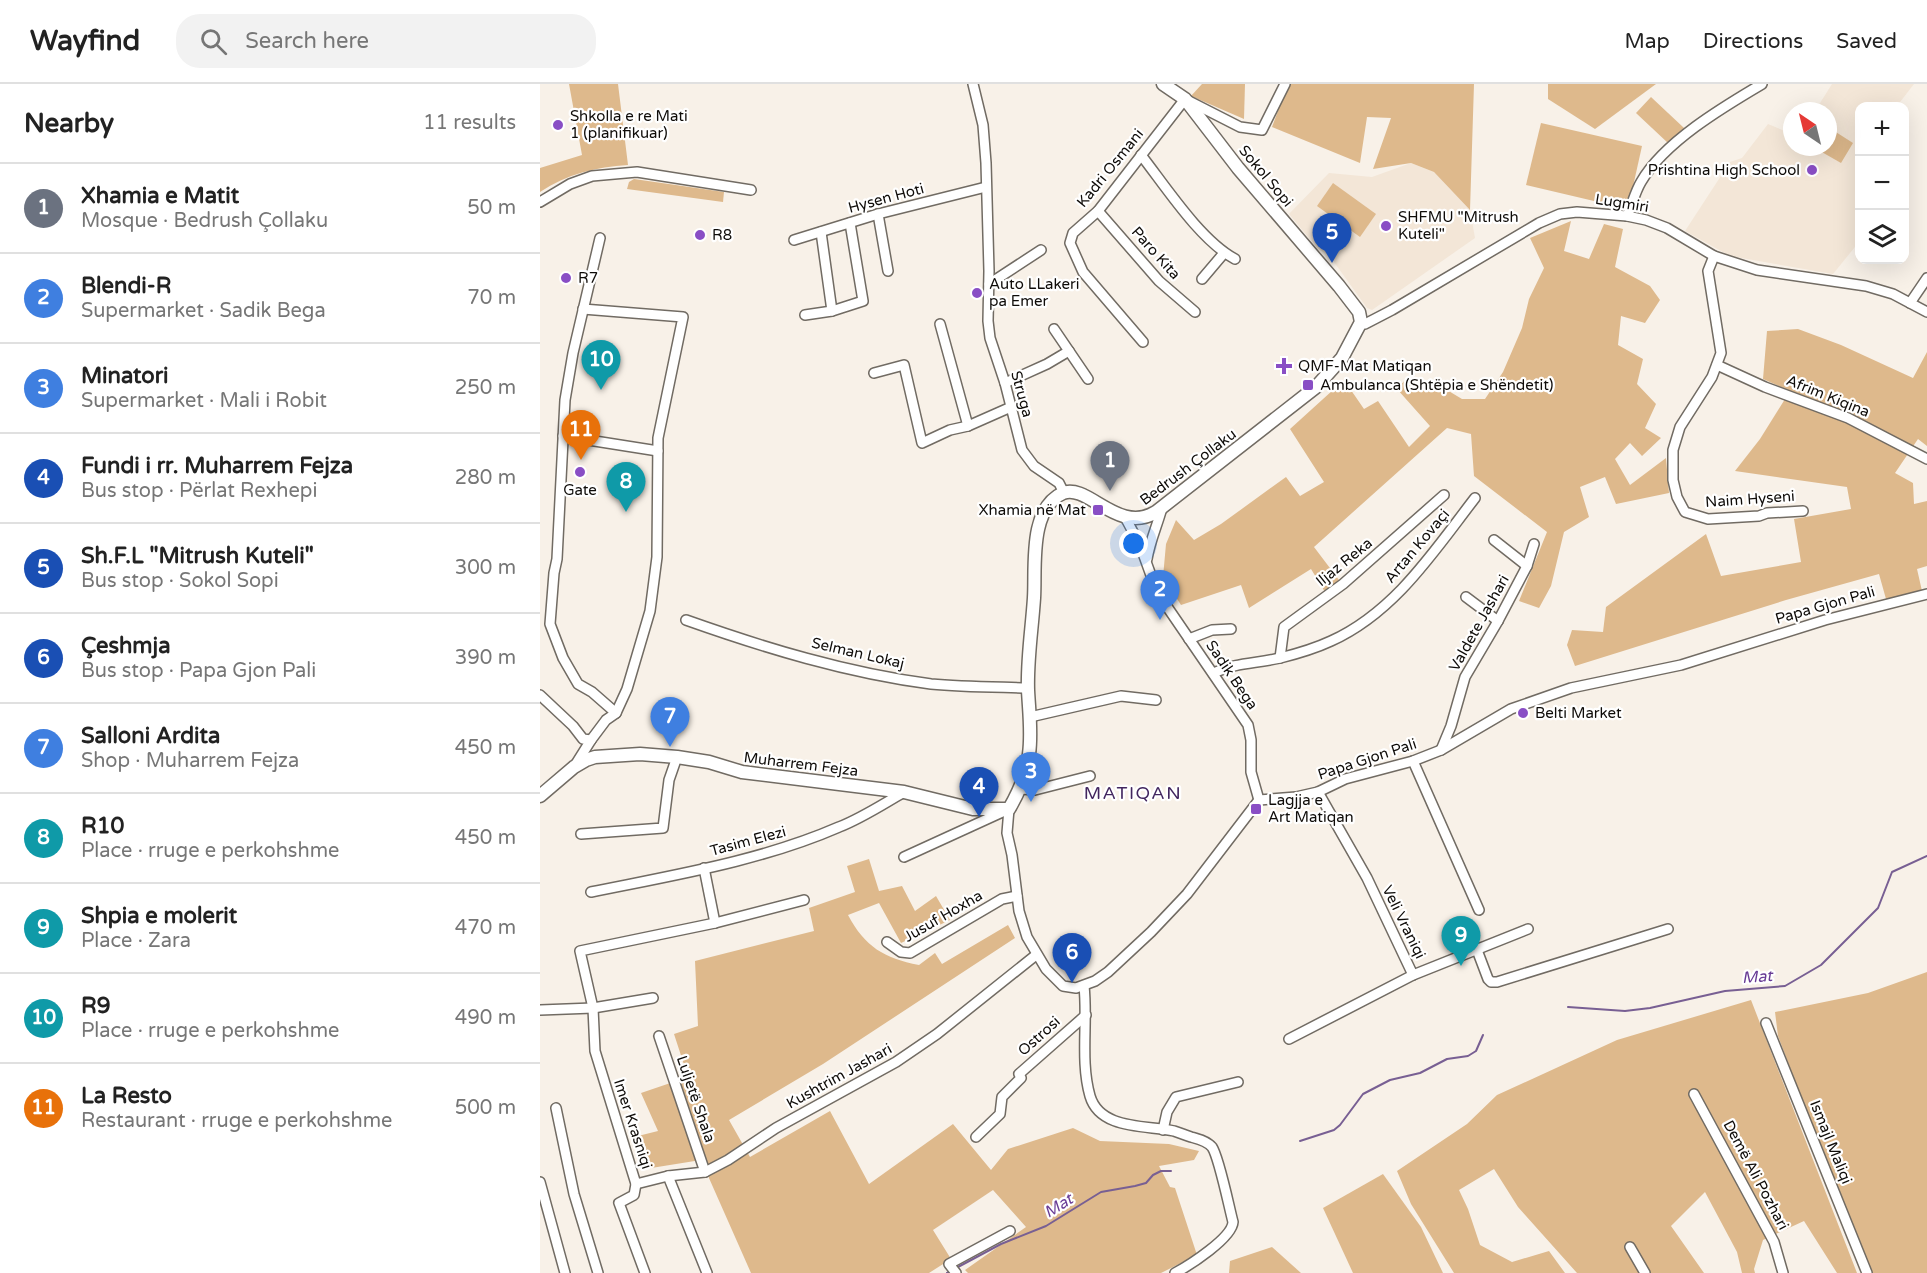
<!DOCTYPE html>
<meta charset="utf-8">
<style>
body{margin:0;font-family:"Varela Round",sans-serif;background:#f2f2f2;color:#222}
.controls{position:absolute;right:18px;top:18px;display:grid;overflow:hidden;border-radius:12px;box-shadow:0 6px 24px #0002}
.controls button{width:54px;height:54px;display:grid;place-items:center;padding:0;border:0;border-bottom:2px solid #e0e0e0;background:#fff;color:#222;font:30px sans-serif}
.compass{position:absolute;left:1243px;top:18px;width:54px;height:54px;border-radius:50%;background:#fff;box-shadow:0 6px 24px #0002;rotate:325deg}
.you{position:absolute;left:594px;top:460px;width:21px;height:21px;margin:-15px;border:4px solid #fff;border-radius:50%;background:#1a73e8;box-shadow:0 0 0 9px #1a73e833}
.badge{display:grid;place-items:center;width:39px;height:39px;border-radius:50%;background:#894ec5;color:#fff;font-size:20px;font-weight:700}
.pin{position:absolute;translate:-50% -50px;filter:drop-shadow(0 2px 3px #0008)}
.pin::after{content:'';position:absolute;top:32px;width:21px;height:18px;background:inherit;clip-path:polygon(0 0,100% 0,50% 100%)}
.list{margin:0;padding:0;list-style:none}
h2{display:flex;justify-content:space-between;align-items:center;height:78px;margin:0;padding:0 24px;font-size:26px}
h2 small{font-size:20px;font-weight:400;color:#767676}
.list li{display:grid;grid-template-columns:39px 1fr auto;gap:18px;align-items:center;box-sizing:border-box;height:90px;padding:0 24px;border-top:2px solid #e0e0e0}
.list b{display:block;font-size:22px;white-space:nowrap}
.list p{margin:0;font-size:20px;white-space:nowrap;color:#767676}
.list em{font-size:20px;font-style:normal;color:#767676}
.icon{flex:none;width:33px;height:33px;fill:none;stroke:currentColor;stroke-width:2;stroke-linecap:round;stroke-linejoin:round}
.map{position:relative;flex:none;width:1387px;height:1189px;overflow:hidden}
header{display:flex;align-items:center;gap:36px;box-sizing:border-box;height:84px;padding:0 30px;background:#fff;border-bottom:2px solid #e0e0e0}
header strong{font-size:28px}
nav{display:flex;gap:33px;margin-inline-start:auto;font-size:21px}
.search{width:420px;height:54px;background:#f2f2f2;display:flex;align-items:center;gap:15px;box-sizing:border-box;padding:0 21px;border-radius:24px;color:#767676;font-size:22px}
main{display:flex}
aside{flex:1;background:#fff}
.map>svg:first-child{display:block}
</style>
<header>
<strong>Wayfind</strong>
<div class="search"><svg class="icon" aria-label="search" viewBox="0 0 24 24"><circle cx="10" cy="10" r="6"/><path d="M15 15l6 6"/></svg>Search here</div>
<nav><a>Map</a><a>Directions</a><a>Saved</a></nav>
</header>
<main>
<aside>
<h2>Nearby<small>11 results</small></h2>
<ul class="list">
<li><span class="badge" style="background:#6b7280">1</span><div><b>Xhamia e Matit</b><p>Mosque · Bedrush Çollaku</p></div><em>50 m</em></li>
<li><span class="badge" style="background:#3f7fe0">2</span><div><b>Blendi-R</b><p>Supermarket · Sadik Bega</p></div><em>70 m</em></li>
<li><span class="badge" style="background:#3f7fe0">3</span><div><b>Minatori</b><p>Supermarket · Mali i Robit</p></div><em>250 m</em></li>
<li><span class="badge" style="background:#1a4fb4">4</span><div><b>Fundi i rr. Muharrem Fejza</b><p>Bus stop · Përlat Rexhepi</p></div><em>280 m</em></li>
<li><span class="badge" style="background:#1a4fb4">5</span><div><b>Sh.F.L &quot;Mitrush Kuteli&quot;</b><p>Bus stop · Sokol Sopi</p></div><em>300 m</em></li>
<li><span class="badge" style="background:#1a4fb4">6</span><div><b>Çeshmja</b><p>Bus stop · Papa Gjon Pali</p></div><em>390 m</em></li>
<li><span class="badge" style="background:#3f7fe0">7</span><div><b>Salloni Ardita</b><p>Shop · Muharrem Fejza</p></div><em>450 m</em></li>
<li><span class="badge" style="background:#0f9aa8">8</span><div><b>R10</b><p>Place · rruge e perkohshme</p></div><em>450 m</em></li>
<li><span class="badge" style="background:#0f9aa8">9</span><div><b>Shpia e molerit</b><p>Place · Zara</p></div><em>470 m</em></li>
<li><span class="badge" style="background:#0f9aa8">10</span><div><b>R9</b><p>Place · rruge e perkohshme</p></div><em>490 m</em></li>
<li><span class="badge" style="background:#e8710a">11</span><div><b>La Resto</b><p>Restaurant · rruge e perkohshme</p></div><em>500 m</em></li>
</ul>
</aside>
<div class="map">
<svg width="1387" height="1189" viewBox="0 0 1387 1189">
<rect width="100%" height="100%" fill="#f8f1e8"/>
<g fill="#f3e6d7">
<path d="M1292 0H1374L1357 22H1320L1319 158 1293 190 1190 172 1145 147 1190 78 1202 74 1228 40 1252 50V63H1288V27H1275Z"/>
<path d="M871 79 894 88 930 126 935 154 832 226 827 224 789 171 778 165 749 130 789 89 832 93Z"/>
</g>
<g fill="#deb98c">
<path d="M29 0H78L88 81C56 83 27 90 0 108V84L42 71Z"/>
<path d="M662 0H705L704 35 651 12Z"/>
<path d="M748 0H934L930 126 894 88 871 79 833 85 851 34 827 33 820 79 732 43Z"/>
<path d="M1008 0H1116L1055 45 1008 15Z"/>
<path d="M1111 13 1144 44 1129 60 1096 29Z"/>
<path d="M1001 39 1102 62 1088 125 986 101Z"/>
<path d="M1288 43 1313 59 1301 79 1273 63H1288Z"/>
<path d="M94 95 184 108 183 118 87 105 89 98Z"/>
<path d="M793 99 836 130 820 153 777 122Z"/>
<path d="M1031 137 1024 167 1049 175 1064 140 1083 145 1075 183 1110 202 1120 216 1105 239 1081 232 1078 261 1103 275 1097 300 1116 320 1105 344 1121 354 1102 372 1090 359 1075 375 1090 401 1126 374 1129 409 1076 420 1065 393 1040 403 1049 433 1024 448 1011 502 999 524 979 517 1007 448 934 392 931 350 907 344 774 463 799 496 785 508 771 485 709 524 701 501 641 521 623 493 626 460 636 436 654 456 681 440 746 393 760 412 784 398 750 345 804 296 824 325 838 317 869 363 890 342 857 305 867 294 897 300 922 315H945L963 288 982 244 989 215 1004 184 990 154Z"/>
<path d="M1258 245 1301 261 1373 294 1387 268V362L1378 355 1355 389 1373 399 1374 420 1387 417V482L1377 485 1382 507 1346 515 1339 490 1246 516 1035 582 1027 561 1032 546 1063 548 1066 523 1166 450 1181 492 1261 478 1254 435 1311 425 1307 403 1195 387 1220 355 1250 307 1223 295 1227 247Z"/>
<path d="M329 775 339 807 362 802 375 827 396 812 410 836 361 859 339 819 308 831C325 863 344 874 379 881L395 869 402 880 468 841 475 854 283 980 189 1036 210 1073 290 1027 329 1100 413 1040 451 1086 468 1065 533 1044 560 1057 629 1060 659 1067 654 1076 619 1082 630 1103 635 1104 657 1171 621 1189H428L425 1186 486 1143 453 1106 393 1146 411 1175 389 1189H211L161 1076 105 1085 98 1052 118 1047 101 1009 148 993 134 950 158 942 155 877 274 847 269 824 315 808 307 782Z"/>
<path d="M1387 888V1189H1328L1238 952 1235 928 1328 909Z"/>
<path d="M1211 916 1317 1189H1297L1264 1137 1223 1156 1214 1185 1215 1189H1202L1197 1168 1165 1108 1131 1142 1164 1189H1037L978 1123 954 1085 919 1106 928 1125 940 1161 972 1178 1009 1167 1025 1189H914L871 1120 857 1087 927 1040 957 1011 1077 956Z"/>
<path d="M843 1090 881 1143 903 1189H813L783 1124Z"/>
<path d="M732 1163 761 1189H689L690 1177Z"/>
</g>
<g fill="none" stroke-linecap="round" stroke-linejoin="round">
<g stroke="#785f93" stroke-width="2">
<path d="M1028 923 1085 927 1110 924 1185 907 1245 902 1281 881 1338 824 1352 788 1387 772"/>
<path d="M760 1057 794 1046 800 1041 823 1010 850 996 880 989 907 975 928 972 936 967 943 951"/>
<path d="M418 1183 461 1160 506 1142 561 1108 595 1102 606 1099 613 1091 621 1087H631"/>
<path d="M407 1189 409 1188"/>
</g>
<g stroke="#716b63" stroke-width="12">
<g id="street">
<path d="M433 0 443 41 446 79 449 187 448 237 450 254 465 299 482 366 494 382 519 399 524 409"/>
<path d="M601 71C626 103 660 156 695 175"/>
<path d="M0 118 30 100 52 92 97 88 211 106"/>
<path d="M558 127 619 197 655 228"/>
<path d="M338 130 348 187"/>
<path d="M1087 132C1092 121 1095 108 1101 98 1124 58 1183 23 1222 0"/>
<path d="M281 148 292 227"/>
<path d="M60 154 33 269 25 316 17 475 14 489 10 540 23 574 38 600 52 608 76 629"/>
<path d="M254 156 338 130 446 103"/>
<path d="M1174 172 1168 187 1181 269 1172 293 1140 343 1133 366V396L1137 413 1145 428 1168 435 1219 432 1227 429 1263 427"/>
<path d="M662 195 684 169"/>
<path d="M449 200 501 166"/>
<path d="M1370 219 1387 194"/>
<path d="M43 225 143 233 118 354 117 473 110 527 87 605 76 629 66 636 51 656"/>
<path d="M265 231 292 227 323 217 310 139"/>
<path d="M821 238 825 240 852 226 999 139 1020 130 1037 128 1087 132 1106 136 1127 144 1174 172 1217 186 1326 202 1353 210 1387 228"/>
<path d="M400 240 428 342"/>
<path d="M514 245 548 295"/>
<path d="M603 258 543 188 530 159 533 149 558 127 645 15 700 43 722 46 745 0"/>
<path d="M1177 281 1225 303 1308 334 1387 375"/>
<path d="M334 289 364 281 382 359 410 346 428 342 471 323"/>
<path d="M465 299 507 280 529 267"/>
<path d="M23 352 118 367"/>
<path d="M585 433 600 461 617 508 708 641 711 656V688L719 716"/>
<path d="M954 456 987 482"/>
<path d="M607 475C610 457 617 442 622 424"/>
<path d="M926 513 958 537"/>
<path d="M146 536C225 564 307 589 391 600 423 603 456 603 488 604"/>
<path d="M649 555 672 546 691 545"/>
<path d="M740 574 744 543 803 500 904 411"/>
<path d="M673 589C698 578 714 580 740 574 756 570 776 564 791 557 855 528 894 467 935 414"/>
<path d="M0 611 33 642 43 655 51 656 34 683"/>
<path d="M490 633 581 612 616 616"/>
<path d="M901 666 911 642 925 593 958 537 987 482 994 460"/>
<path d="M873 677 939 826"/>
<path d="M481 705 495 706 550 692"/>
<path d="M778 708 827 794 873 891"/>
<path d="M41 750 123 744 129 696 137 673"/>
<path d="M364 773 469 725 467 749 472 771 479 827 487 853 506 885 523 902 536 904 555 897 568 888 611 848 647 810 719 716 756 713 778 708 805 695 873 677 901 666 971 625 1031 604 1141 581 1285 536 1387 510"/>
<path d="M164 784 175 839"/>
<path d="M51 808C134 791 221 777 299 743 322 734 343 720 364 708"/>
<path d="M347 858 361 868 370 869 462 815 477 812"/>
<path d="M937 866 948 895 951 898H957L1128 845"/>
<path d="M544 902C548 938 540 977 550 1012 560 1046 606 1041 634 1047 640 1049 645 1051 651 1053 658 1055 667 1057 672 1063 679 1073 689 1123 693 1138 692 1154 650 1181 635 1189"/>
<path d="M0 926 53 924 113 914"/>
<path d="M1226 939 1327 1189"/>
<path d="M119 952 165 1088"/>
<path d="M749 955 873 891 988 845"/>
<path d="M1154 1010 1234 1158 1243 1189"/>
<path d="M16 1024 34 1110 58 1189"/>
<path d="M623 1046 627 1028 636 1013 698 998"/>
<path d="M436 1053 460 1030 462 1013 481 994 479 990 546 931"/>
<path d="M128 1092 167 1189"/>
<path d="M0 1098 25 1189"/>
<path d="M96 1100 128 1092 165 1088 188 1076 236 1044 356 978 397 950 496 871"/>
<path d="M1090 1163 1105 1189"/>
<path d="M105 1189 79 1119 94 1111 96 1100 55 967 53 924 40 867 175 839 264 816"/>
<path d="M416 1189 409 1180 470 1147"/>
</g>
</g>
<g stroke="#716b63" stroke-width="15">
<path id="secondary" d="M0 712 34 683 46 676 55 673 100 670 137 673 169 678 202 688 364 708 433 725H469C479 708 487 690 489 670 492 649 489 627 488 606 487 575 492 545 494 514 496 484 488 425 523 409 548 399 578 451 616 428L776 303 802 274 821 238 819 228 799 202 698 84 645 15 623 0"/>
</g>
<use href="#street" stroke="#fff" stroke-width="9"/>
<use href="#secondary" stroke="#fff" stroke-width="12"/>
</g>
<g fill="#894ec5" stroke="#fff" stroke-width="2">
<circle cx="18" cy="41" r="6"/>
<circle cx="1272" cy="86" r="6"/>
<circle cx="846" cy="142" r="6"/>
<circle cx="160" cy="151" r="6"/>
<circle cx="26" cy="194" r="6"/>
<circle cx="437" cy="209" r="6"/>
<path d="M741 273h6v6h6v6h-6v6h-6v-6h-6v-6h6z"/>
<rect x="762" y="295" width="12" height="12" rx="3"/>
<circle cx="40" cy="388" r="6"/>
<rect x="552" y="420" width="12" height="12" rx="3"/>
<circle cx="983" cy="629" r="6"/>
<rect x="710" y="719" width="12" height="12" rx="3"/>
</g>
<g text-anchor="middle" stroke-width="4.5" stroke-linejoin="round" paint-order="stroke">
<g font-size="15" fill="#0f0c09" stroke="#fff" text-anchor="start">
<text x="30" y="37">Shkolla e re Mati<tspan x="30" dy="17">1 (planifikuar)</tspan></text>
<text x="1260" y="91" text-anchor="end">Prishtina High School</text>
<text x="858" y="138">SHFMU "Mitrush<tspan x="858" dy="17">Kuteli"</tspan></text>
<text x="172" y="156">R8</text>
<text x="38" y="199">R7</text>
<text x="449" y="205">Auto LLakeri<tspan x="449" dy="17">pa Emer</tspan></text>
<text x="758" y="287">QMF-Mat Matiqan</text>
<text x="780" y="306">Ambulanca (Shtëpia e Shëndetit)</text>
<text x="40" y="411" text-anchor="middle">Gate</text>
<text x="546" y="431" text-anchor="end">Xhamia në Mat</text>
<text x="995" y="634">Belti Market</text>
<text x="728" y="721">Lagjja e<tspan x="728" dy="17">Art Matiqan</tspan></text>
</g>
<g font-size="15" fill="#0f0c09" stroke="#fff">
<text transform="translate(570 84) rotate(-51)" y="5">Kadri Osmani</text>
<text transform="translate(726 92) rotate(50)" y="5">Sokol Sopi</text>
<text transform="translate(346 114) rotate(-15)" y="5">Hysen Hoti</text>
<text transform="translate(1082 119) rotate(9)" y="5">Lugmiri</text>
<text transform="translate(616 169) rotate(48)" y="5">Paro Kita</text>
<text transform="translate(482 310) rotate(75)" y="5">Struga</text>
<text transform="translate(1288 312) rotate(22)" y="5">Afrim Kiqina</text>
<text transform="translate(648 383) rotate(-37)" y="5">Bedrush Çollaku</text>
<text transform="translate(1210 415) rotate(-4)" y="5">Naim Hyseni</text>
<text transform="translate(877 462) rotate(-50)" y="5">Artan Kovaçi</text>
<text transform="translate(804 478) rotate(-39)" y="5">Iljaz Reka</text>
<text transform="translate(1285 521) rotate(-16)" y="5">Papa Gjon Pali</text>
<text transform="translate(939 539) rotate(-61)" y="5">Valdete Jashari</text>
<text transform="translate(318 569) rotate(13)" y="5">Selman Lokaj</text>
<text transform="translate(692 591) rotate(56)" y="5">Sadik Bega</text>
<text transform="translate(827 675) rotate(-18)" y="5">Papa Gjon Pali</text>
<text transform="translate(261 680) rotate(7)" y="5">Muharrem Fejza</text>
<text transform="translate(208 757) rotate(-15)" y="5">Tasim Elezi</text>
<text transform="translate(403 832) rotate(-30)" y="5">Jusuf Hoxha</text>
<text transform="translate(864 838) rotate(64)" y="5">Veli Vraniqi</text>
<text transform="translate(499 952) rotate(-42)" y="5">Ostrosi</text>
<text transform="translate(299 992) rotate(-29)" y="5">Kushtrim Jashari</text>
<text transform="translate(156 1015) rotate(71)" y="5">Luljetë Shala</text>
<text transform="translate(93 1040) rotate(72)" y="5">Imer Krasniqi</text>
<text transform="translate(1291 1058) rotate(68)" y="5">Ismajl Maliqi</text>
<text transform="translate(1216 1091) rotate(62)" y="5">Demë Ali Pozhari</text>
</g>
<g font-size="16" font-style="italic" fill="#683b95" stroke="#fff">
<text transform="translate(1217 892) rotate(-4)" y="6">Mat</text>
<text transform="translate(518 1121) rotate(-32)" y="6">Mat</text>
</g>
<g font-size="18" letter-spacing="1.5" fill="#42265f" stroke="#fff">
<text x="593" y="715">MATIQAN</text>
</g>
</g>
</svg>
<div class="controls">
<button>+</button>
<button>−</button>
<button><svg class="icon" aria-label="layers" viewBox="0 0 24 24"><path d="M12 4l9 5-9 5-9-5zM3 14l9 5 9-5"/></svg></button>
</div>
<svg class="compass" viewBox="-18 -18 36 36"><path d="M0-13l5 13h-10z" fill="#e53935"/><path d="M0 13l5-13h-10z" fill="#767676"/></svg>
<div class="you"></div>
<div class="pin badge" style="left:570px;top:407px;background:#6b7280">1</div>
<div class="pin badge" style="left:620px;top:536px;background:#3f7fe0">2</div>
<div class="pin badge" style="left:491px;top:718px;background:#3f7fe0">3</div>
<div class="pin badge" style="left:439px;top:733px;background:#1a4fb4">4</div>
<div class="pin badge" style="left:792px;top:179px;background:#1a4fb4">5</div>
<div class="pin badge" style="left:532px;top:899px;background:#1a4fb4">6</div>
<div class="pin badge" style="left:130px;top:663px;background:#3f7fe0">7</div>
<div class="pin badge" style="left:86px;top:428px;background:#0f9aa8">8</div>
<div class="pin badge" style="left:921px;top:882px;background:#0f9aa8">9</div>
<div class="pin badge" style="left:61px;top:306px;background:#0f9aa8">10</div>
<div class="pin badge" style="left:41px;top:376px;background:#e8710a">11</div>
</div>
</main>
